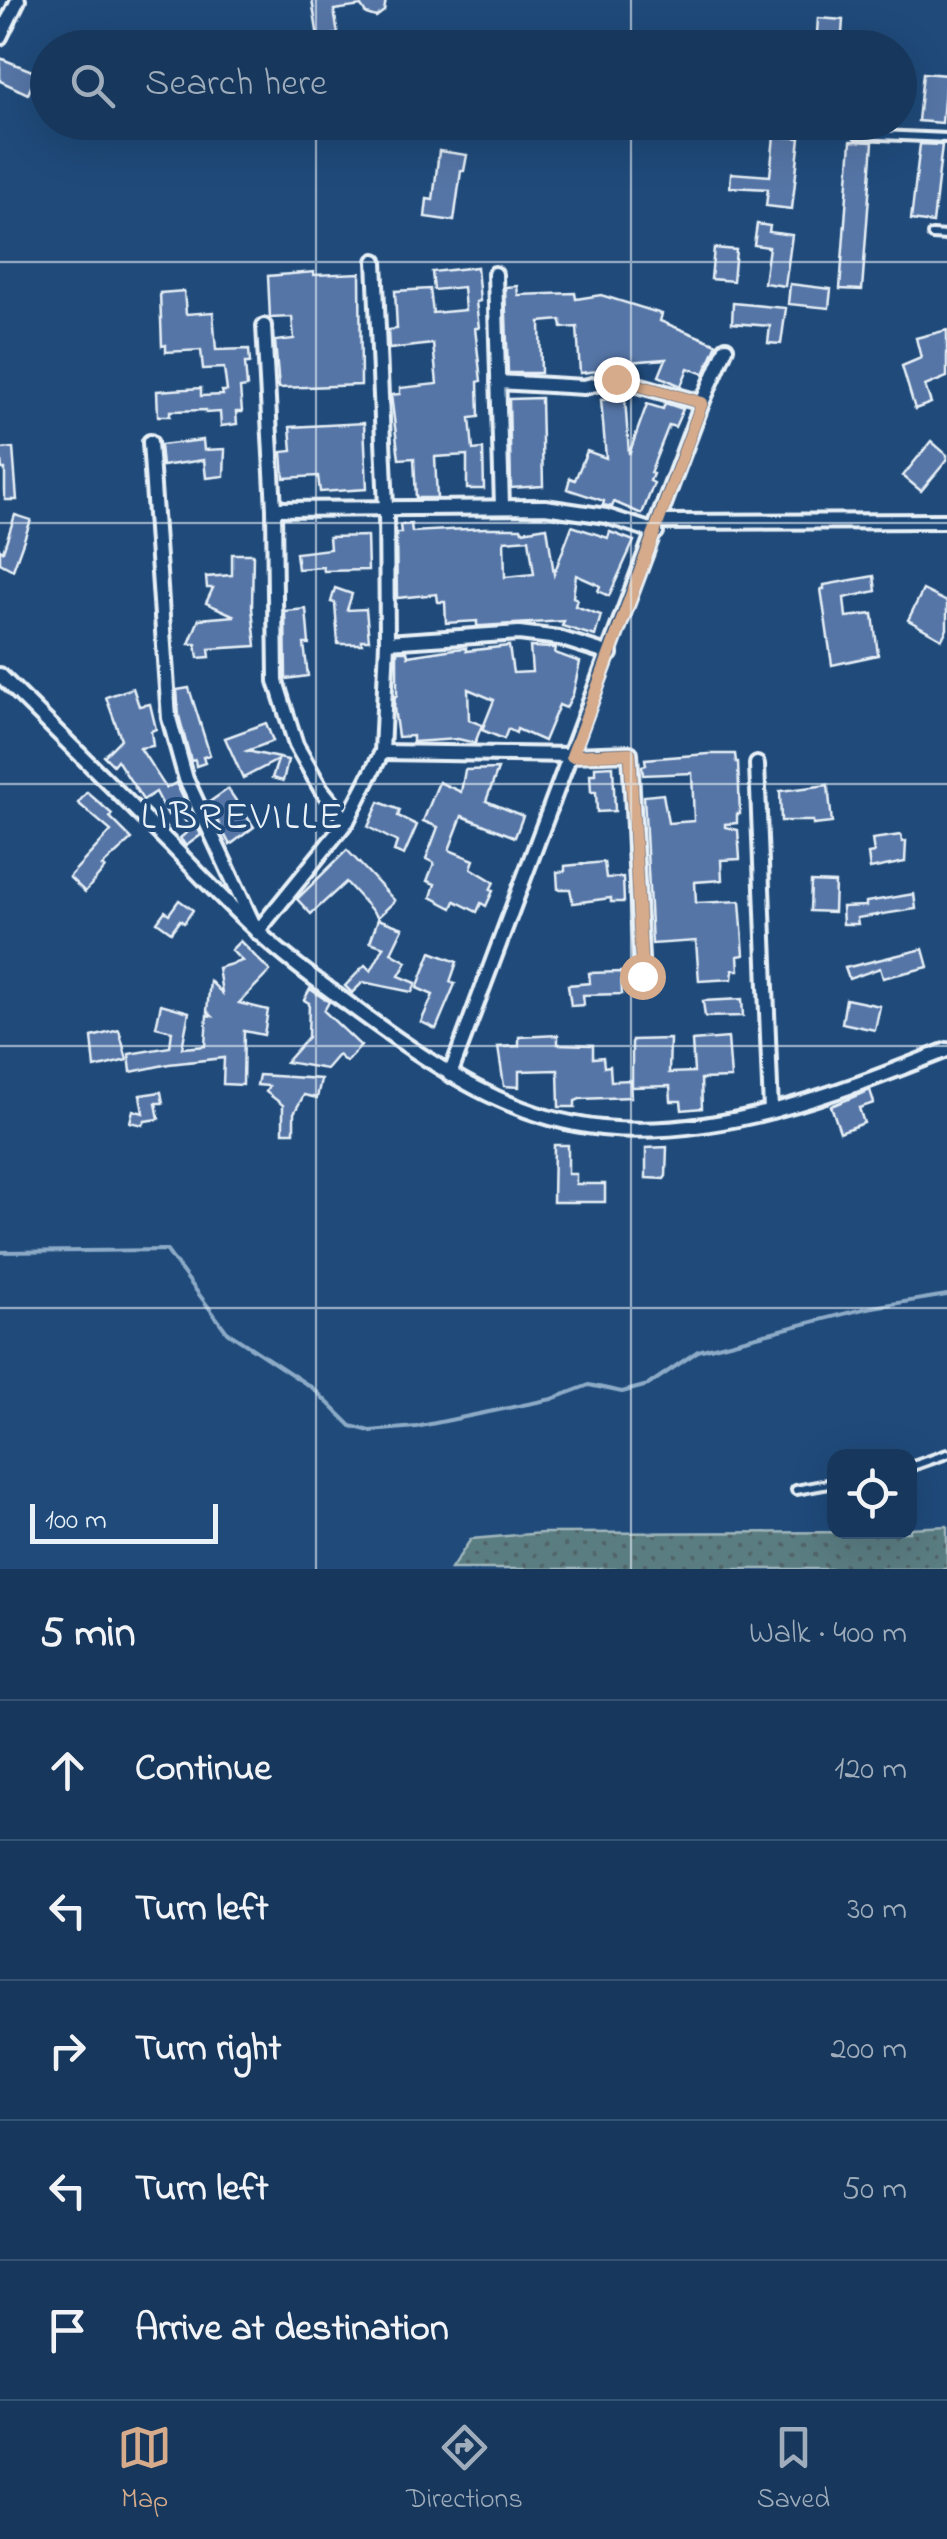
<!DOCTYPE html>
<meta charset="utf-8">
<style>
body{margin:0;font-family:"Indie Flower",sans-serif;background:#203f62;color:#f1f3f6}
.controls{position:absolute;right:30px;bottom:30px;display:grid;overflow:hidden;border-radius:20px;box-shadow:0 10px 40px #0002}
.controls button{width:90px;height:90px;display:grid;place-items:center;padding:0;border:0;border-bottom:2px solid #365272;background:#17385c;color:#f1f3f6;font:50px sans-serif}
.scale{position:absolute;left:30px;bottom:25px;width:188px;box-sizing:border-box;padding-left:10px;border:5px solid #e8f1f8;border-top:0;font-size:28px;line-height:35px;white-space:nowrap;color:#e8f1f8;-webkit-text-stroke:8px #1f4a7a;paint-order:stroke}
.stop{position:absolute;width:30px;height:30px;margin:-22px;border:8px solid #d6ab8b;border-radius:50%;background:#fff}
.stop.end{background:#d6ab8b;border-color:#fff;box-shadow:0 2px 10px #0008}
.list{margin:0;padding:0;list-style:none}
h2{display:flex;justify-content:space-between;align-items:center;height:130px;margin:0;padding:0 40px;font-size:42px}
h2 small{font-size:32px;font-weight:400;color:#9eacbb}
.list li{display:grid;grid-template-columns:65px 1fr auto;gap:30px;align-items:center;box-sizing:border-box;height:140px;padding:0 40px;border-top:2px solid #365272}
.list b{display:block;font-size:38px;white-space:nowrap}
.list em{font-size:32px;font-style:normal;color:#9eacbb}
.icon{flex:none;width:55px;height:55px;fill:none;stroke:currentColor;stroke-width:2;stroke-linecap:round;stroke-linejoin:round}
.map{position:relative;flex:none;width:947px;height:1569px;overflow:hidden}
.search{position:absolute;background:#17385c;box-shadow:0 10px 40px #0002;left:30px;right:30px;top:30px;height:110px;display:flex;align-items:center;gap:25px;box-sizing:border-box;padding:0 35px;border-radius:55px;color:#9eacbb;font-size:38px}
.sheet{height:830px;background:#17385c}
nav{display:flex;justify-content:space-around;align-items:center;box-sizing:border-box;height:140px;border-top:2px solid #365272;background:#17385c;font-size:28px;color:#9eacbb}
nav a{display:grid;justify-items:center;gap:5px}
nav .on{color:#d6ab8b}
.map>svg:first-child{display:block}
</style>
<div class="map">
<svg width="947" height="1569" viewBox="0 0 947 1569">
<defs>
<pattern id="grass-dots" width="8" height="8" patternUnits="userSpaceOnUse" patternTransform="scale(2.5)"><rect width="8" height="8" fill="#5a7d82"/><path d="M2 2h.1M6 6h.1" fill="none" stroke="#516569" stroke-width="1.8" stroke-linecap="round"/></pattern>
</defs>
<rect width="100%" height="100%" fill="#1f4a7a"/>
<filter id="ink" filterUnits="userSpaceOnUse"><feTurbulence type="fractalNoise" baseFrequency=".01" numOctaves="2"/><feDisplacementMap in="SourceGraphic" scale="20" xChannelSelector="R" yChannelSelector="G"/><feConvolveMatrix kernelMatrix="1 2 1 2 8 2 1 2 1" color-interpolation-filters="sRGB"/></filter>
<g filter="url(#ink)">
<path fill="url(#grass-dots)" stroke="#a1b7bd" stroke-width="2.5" d="M947 1526V1569H451L471 1539 543 1533 910 1532V1528Z"/>
<g fill="none" stroke-linecap="round" stroke-linejoin="round">
<path stroke="#8dabc7" stroke-width="4" d="M0 1252 166 1250 227 1332 314 1389 351 1426 370 1431 416 1427 552 1399 589 1385 622 1392 648 1385 698 1351 867 1308 947 1295"/>
</g>
<g fill="#5575a6" stroke="#e8f1f8" stroke-width="2.5" fill-rule="evenodd">
<path d="M312 0H386L384 11 376 17 366 14 361 6 334 10 338 34 318 37Z"/>
<path d="M818 18 843 20 841 48H816Z"/>
<path d="M0 58 37 73 28 94 0 81Z"/>
<path d="M923 73 946 75 942 123 918 121Z"/>
<path d="M774 136 800 138 792 209 766 206 768 189 730 187 731 173 770 176Z"/>
<path d="M851 141 873 142 862 290 840 289Z"/>
<path d="M920 144 942 145 933 223 911 220Z"/>
<path d="M439 151 467 155 464 171H461L454 221 425 217 427 199 433 200Z"/>
<path d="M757 224 770 226 769 232 792 235 785 286 764 283 769 247 754 245Z"/>
<path d="M714 248 736 250 733 281 711 279Z"/>
<path d="M477 267 480 301 476 302 479 328H475L481 381 478 382 479 417 470 418 473 450 483 449 484 489H467V455L435 457 437 498H416L414 458 399 459 391 395 400 394V388L437 384 433 344 389 349 388 330 397 329 395 291 430 289 433 313 465 310 463 287 434 290 432 272Z"/>
<path d="M314 272V275L360 273 361 385 279 388 275 341 294 339 292 317 270 318 268 276Z"/>
<path d="M790 284 831 289 829 308 788 304Z"/>
<path d="M517 286 518 295 575 293 576 299 601 295 662 314 660 321 717 344 704 374 688 368 681 386 659 376 666 359 616 363V369L580 373 577 327 562 328 561 320 540 322 541 373H508L505 287Z"/>
<path d="M184 291 186 314 213 312 216 350 249 349 250 363H245L247 387 240 388 242 412H236L237 424 221 426 220 412 206 413V410L170 411V416H158L157 391 201 388V396L223 395 222 391H227L224 368 203 369 201 350 166 352V345L162 346 160 293Z"/>
<path d="M733 303 786 308 781 344 768 343 770 326 732 323Z"/>
<path d="M947 330V377L925 386 931 403 915 409 902 366 921 358 916 338Z"/>
<path d="M541 398 543 486 511 488 509 399Z"/>
<path d="M625 398 629 454 647 404 663 409 665 403 683 409 675 427 669 425 650 473 653 474 650 481 654 483 642 514 614 502 612 507 603 505 604 501 567 489 570 478 575 480 587 451 606 458 601 400Z"/>
<path d="M364 423 367 489 320 492 318 476 284 478 282 452 292 451 290 427Z"/>
<path d="M203 440 204 450 225 449 224 476 206 478 204 460 162 466 160 445Z"/>
<path d="M931 441 947 455V460L921 491 903 476Z"/>
<path d="M13 448 17 500H5V469H2L0 449Z"/>
<path d="M15 515 31 520 13 570 0 563V549L3 551Z"/>
<path d="M411 524 412 532 485 528H521L522 531 547 527 554 574 572 526 608 538 610 532 634 541 609 596 598 591 600 586 596 584 576 575 573 597 577 599 575 606 601 615 595 636 562 626 564 621 482 626H477V621L446 623 445 602H438L437 594 397 598 396 533H401L400 525ZM529 539 534 574 505 577 504 541Z"/>
<path d="M367 536 368 570 324 571 323 567 298 569 296 553 330 549 329 537Z"/>
<path d="M232 554H253L252 608 256 646 209 649 210 657 198 658 196 644H189L199 619 235 616 206 603 213 588H207L206 577 232 575Z"/>
<path d="M874 576 876 591 844 598 846 617 873 614 878 655 832 665 821 589H824V585Z"/>
<path d="M335 588 352 594 347 610 366 609 369 640H362V644H338L335 603 331 602Z"/>
<path d="M923 590 947 602V629L942 639 908 620Z"/>
<path d="M306 609 309 644H304L308 676 286 679 285 611Z"/>
<path d="M509 646 513 673 532 672 530 647 556 648 555 653 580 662 573 694 566 708 559 705 544 741 517 729 516 733 508 729 504 739 482 730 494 700 468 689 469 720 482 725 475 743 458 739 413 742V736L398 737 394 708 395 696H397V651H407L408 656 454 649 466 648V651Z"/>
<path d="M133 688 139 706 150 704 156 729 151 731 153 746 140 748 166 788 176 783 201 835 186 846 180 838 190 830 179 810 168 815 156 792 143 800 117 760 113 765 104 756 121 739 106 697Z"/>
<path d="M189 688 210 755 203 757 205 763 196 766 195 760 191 761 179 716 177 690Z"/>
<path d="M266 723 273 741 247 751 288 760 283 781 272 778 278 760 243 778 225 738Z"/>
<path d="M708 754H735L736 762H738L740 814H737V823L725 824V827L738 830 740 859 721 860 722 880 695 882 696 903 740 901 744 955 738 956 739 970H733L732 979 699 981 696 941 652 944 644 796 663 794 668 823 694 821 692 773 643 775 642 766 646 765 645 759Z"/>
<path d="M613 766 615 811 597 812 596 792H591L590 774H595V767Z"/>
<path d="M498 769 486 801 523 816 515 837 462 816 449 850 474 860 471 868 494 882 490 890 493 891 486 906 481 903 477 912 455 901 452 908 431 897 435 884 427 881 434 863 426 859 438 827 423 821 439 782 461 792 465 770Z"/>
<path d="M828 785 832 823 813 825V821H781L780 791Z"/>
<path d="M228 789 254 827 230 845 208 803Z"/>
<path d="M87 792 112 814 110 817 132 839 102 866 105 868 85 892 69 877 111 831 78 803Z"/>
<path d="M379 802 400 810 398 816 417 825 404 855 394 851 397 842 368 827Z"/>
<path d="M901 835 902 842 906 841 905 862 870 869 868 854 874 853 872 839Z"/>
<path d="M347 850 395 901 378 917 346 882 311 914 297 899Z"/>
<path d="M604 862 606 878 623 877 624 902H611V898L573 903 570 889H558L557 872 565 871V866Z"/>
<path d="M811 882 835 883 834 912 810 911Z"/>
<path d="M914 894 916 909 857 918 858 924H843L842 907 866 906V902Z"/>
<path d="M179 900 193 910 184 923 180 920 171 932 157 922 165 911 169 914Z"/>
<path d="M378 919 403 928 391 953 407 962 399 976 416 983 412 992 363 982 352 993 345 986 365 965 371 971 384 947 370 942Z"/>
<path d="M240 941 270 971 239 1003 268 1010 264 1035 244 1031 243 1085 223 1084 224 1058 169 1064 131 1072 129 1054 170 1047 172 1031 156 1027 161 1004 189 1012 182 1048 205 1046 207 1015 212 1016 207 1011 210 981 222 993 218 968 242 961 231 950Z"/>
<path d="M923 949 928 967 883 978 880 968 849 979 845 968Z"/>
<path d="M431 952 457 962 450 982 455 984 436 1029 421 1022 433 995 417 988Z"/>
<path d="M621 972 622 994 583 995 584 1005 571 1006 568 985 590 983 589 973Z"/>
<path d="M310 989 329 1002 324 1011 361 1046 346 1062 338 1055 326 1069 286 1062 308 1037 309 1003 304 1000Z"/>
<path d="M742 999 743 1016 705 1017 703 1001Z"/>
<path d="M846 999 880 1006 875 1030 842 1023Z"/>
<path d="M119 1030 127 1060 95 1068 92 1037Z"/>
<path d="M558 1035V1044L593 1045V1058L603 1057 604 1067 610 1066 611 1081 630 1080 631 1097 580 1099 575 1101V1107H559L558 1070 519 1071V1087L504 1086 498 1047 519 1046V1037Z"/>
<path d="M728 1038 731 1078 701 1079 702 1108 682 1110 681 1101H671L670 1086 632 1087V1040L670 1039 669 1073 694 1072 692 1041Z"/>
<path d="M259 1075 321 1079 317 1098 304 1095 294 1113V1132H283V1105L266 1092 269 1086 257 1085Z"/>
<path d="M870 1090 874 1103 859 1108 864 1123 840 1132 831 1106Z"/>
<path d="M161 1092 163 1103H156L159 1119 145 1121 143 1125 130 1122 133 1110 143 1113 140 1095Z"/>
<path d="M554 1145H568V1174H576V1184H605V1202H553Z"/>
<path d="M667 1147 666 1176 664 1179 646 1178V1148Z"/>
</g>
<g fill="none" stroke-linecap="round" stroke-linejoin="round">
<g stroke="#e8f1f8" stroke-width="14">
<g id="lane">
<path d="M858 134 947 138"/>
<path d="M932 235 947 236"/>
<path d="M910 1467 947 1454"/>
<path d="M796 1490 834 1483"/>
</g>
</g>
<g stroke="#e8f1f8" stroke-width="20">
<g id="street">
<path d="M0 37 18 0"/>
<path d="M495 274 502 506"/>
<path d="M264 326 274 509 276 681 296 745 321 789 347 821"/>
<path d="M498 382 584 387 616 379 702 403"/>
<path d="M150 442 169 718 186 779 257 932 347 821 382 752 387 642 386 508 375 261"/>
<path d="M274 509 545 507 606 516 656 532"/>
<path d="M660 522 947 521"/>
<path d="M387 642 519 633 559 638 610 654"/>
<path d="M0 675C57 732 114 789 172 846 200 875 228 905 258 932 291 963 329 989 365 1016 436 1068 512 1119 602 1128 720 1140 840 1092 947 1050"/>
<path d="M382 752 572 755 630 753 642 977"/>
<path d="M757 764 771 1111"/>
<path d="M450 1075 702 403 726 348"/>
</g>
</g>
<use href="#lane" stroke="#1f4a7a" stroke-width="6"/>
<use href="#street" stroke="#1f4a7a" stroke-width="12"/>
</g>
</g>
<g fill="none" stroke-linecap="round" stroke-linejoin="round" filter="url(#ink)">
<path stroke="#d6ab8b" stroke-width="12" d="M616 379 702 403 572 756 630 753 642 976"/>
</g>
<path fill="none" stroke="#e8f1f8" stroke-width="2.5" stroke-opacity="0.55" d="M316 0V48M631 0V48M316 122V1569M631 122V1569M0 262H947M0 523H947M0 784H947M0 1046H947M0 1308H947"/>
<g text-anchor="middle" stroke-width="8" stroke-linejoin="round" paint-order="stroke">
<g font-size="40" letter-spacing="2.5" fill="#e8f1f8" stroke="#1f4a7a">
<text x="243" y="828">LIBREVILLE</text>
</g>
</g>
</svg>
<div class="controls">
<button><svg class="icon" aria-label="locate" viewBox="0 0 24 24"><circle cx="12" cy="12" r="6"/><path d="M12 2v4M12 18v4M2 12h4M18 12h4"/></svg></button>
</div>
<div class="scale">100 m</div>
<div class="stop" style="left:642px;top:976px"></div>
<div class="stop end" style="left:616px;top:379px"></div>
<div class="search"><svg class="icon" aria-label="search" viewBox="0 0 24 24"><circle cx="10" cy="10" r="6"/><path d="M15 15l6 6"/></svg>Search here</div>
</div>
<section class="sheet">
<h2>5 min<small>Walk · 400 m</small></h2>
<ul class="list">
<li><svg class="icon" aria-label="ahead" viewBox="0 0 24 24"><path d="M12 20V5M6 11l6-6 6 6"/></svg><div><b>Continue</b></div><em>120 m</em></li>
<li><svg class="icon" aria-label="left" viewBox="0 0 24 24"><path d="M17 20v-9H6M10 6l-5 5 5 5"/></svg><div><b>Turn left</b></div><em>30 m</em></li>
<li><svg class="icon" aria-label="right" viewBox="0 0 24 24"><path d="M7 20v-9h11M14 6l5 5-5 5"/></svg><div><b>Turn right</b></div><em>200 m</em></li>
<li><svg class="icon" aria-label="left" viewBox="0 0 24 24"><path d="M17 20v-9H6M10 6l-5 5 5 5"/></svg><div><b>Turn left</b></div><em>50 m</em></li>
<li><svg class="icon" aria-label="arrive" viewBox="0 0 24 24"><path d="M6 21V4h12l-3 4 3 4H6"/></svg><div><b>Arrive at destination</b></div></li>
</ul>
</section>
<nav>
<a class="on"><svg class="icon" aria-label="map" viewBox="0 0 24 24"><path d="M3 6l6-2 6 2 6-2v14l-6 2-6-2-6 2zM9 4v14M15 6v14"/></svg>Map</a>
<a><svg class="icon" aria-label="directions" viewBox="0 0 24 24"><path d="M12 3l9 9-9 9-9-9zM9 14v-3h6M13 9l2 2-2 2"/></svg>Directions</a>
<a><svg class="icon" aria-label="saved" viewBox="0 0 24 24"><path d="M7 4h10v16l-5-4-5 4z"/></svg>Saved</a>
</nav>
